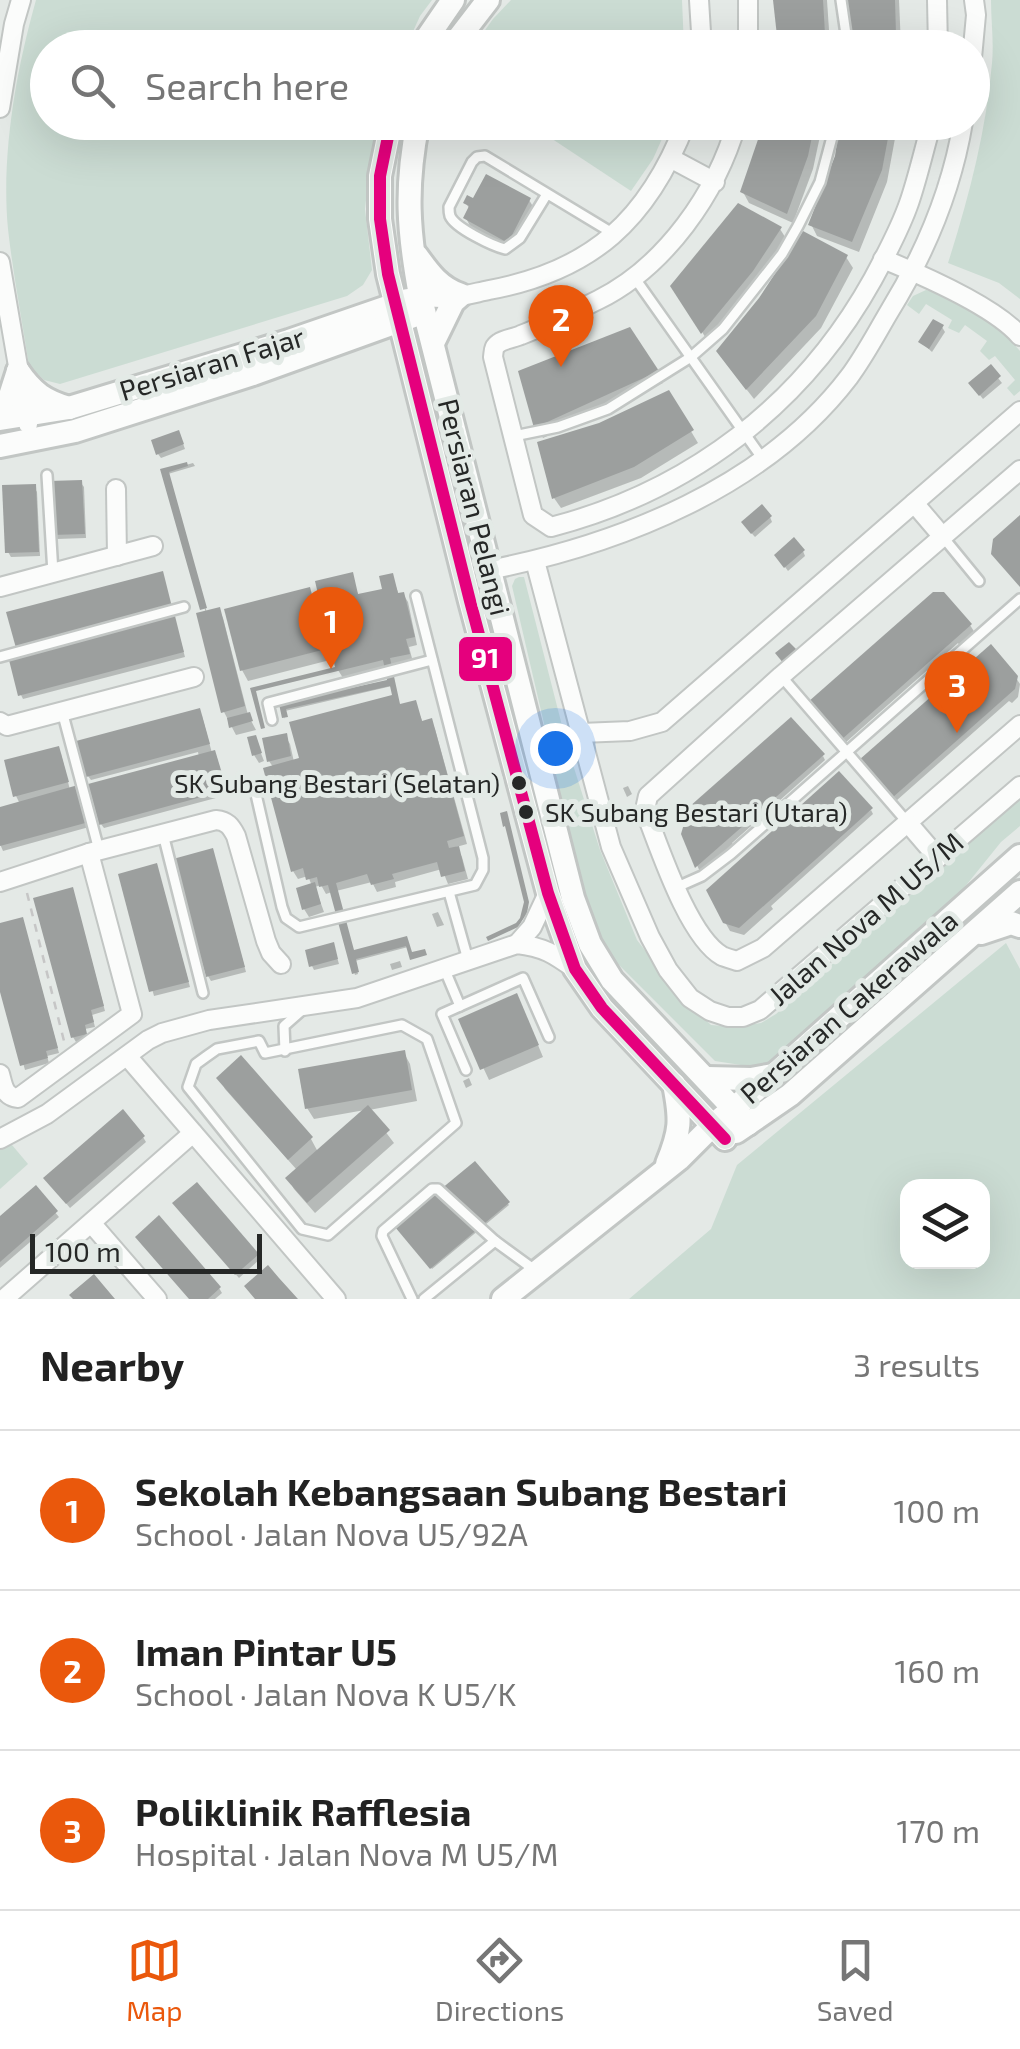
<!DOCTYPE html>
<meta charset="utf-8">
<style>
body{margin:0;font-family:"Exo 2",sans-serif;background:#f2f2f2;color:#222}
.controls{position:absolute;right:30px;bottom:30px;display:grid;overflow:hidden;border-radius:20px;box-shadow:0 10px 40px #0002}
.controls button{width:90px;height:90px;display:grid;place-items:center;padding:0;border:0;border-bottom:2px solid #e0e0e0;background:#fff;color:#222;font:50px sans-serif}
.scale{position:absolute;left:30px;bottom:25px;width:232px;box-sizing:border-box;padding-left:10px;border:5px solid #262827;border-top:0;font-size:28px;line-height:35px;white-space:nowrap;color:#262827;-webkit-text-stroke:8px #e3eae6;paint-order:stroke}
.you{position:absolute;left:555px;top:748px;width:35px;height:35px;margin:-25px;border:8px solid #fff;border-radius:50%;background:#1a73e8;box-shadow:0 0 0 15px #1a73e833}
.badge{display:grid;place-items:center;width:65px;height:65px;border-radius:50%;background:#ea580c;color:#fff;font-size:32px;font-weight:700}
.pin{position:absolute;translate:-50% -82px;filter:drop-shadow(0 2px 5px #0008)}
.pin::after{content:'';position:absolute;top:52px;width:35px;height:30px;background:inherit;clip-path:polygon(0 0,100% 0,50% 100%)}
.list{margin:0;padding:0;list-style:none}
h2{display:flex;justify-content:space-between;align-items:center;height:130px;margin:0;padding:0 40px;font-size:42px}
h2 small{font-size:32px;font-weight:400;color:#767676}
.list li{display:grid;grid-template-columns:65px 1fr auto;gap:30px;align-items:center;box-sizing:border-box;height:160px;padding:0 40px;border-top:2px solid #e0e0e0}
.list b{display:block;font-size:38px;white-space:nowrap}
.list p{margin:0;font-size:32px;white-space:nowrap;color:#767676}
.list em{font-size:32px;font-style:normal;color:#767676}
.icon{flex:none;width:55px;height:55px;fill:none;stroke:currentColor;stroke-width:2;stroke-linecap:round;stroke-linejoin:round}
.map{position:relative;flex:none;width:1020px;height:1299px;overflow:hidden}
.search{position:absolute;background:#fff;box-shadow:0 10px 40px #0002;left:30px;right:30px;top:30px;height:110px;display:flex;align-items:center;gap:25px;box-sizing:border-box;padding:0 35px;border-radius:55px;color:#767676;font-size:38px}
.sheet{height:610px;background:#fff}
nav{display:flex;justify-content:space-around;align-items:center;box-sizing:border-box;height:140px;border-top:2px solid #e0e0e0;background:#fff;font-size:28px;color:#767676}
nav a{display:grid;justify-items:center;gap:5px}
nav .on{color:#ea580c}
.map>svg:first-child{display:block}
</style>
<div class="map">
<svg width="1020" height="1299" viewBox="0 0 1020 1299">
<rect width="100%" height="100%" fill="#e4e9e6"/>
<g fill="#cbdcd3" fill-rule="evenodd">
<path d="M36 0H432L420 16 406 47 48 48V122L380 123 372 148 365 209 372 270 363 285 347 296 60 384 44 380 29 366C22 320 13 274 8 229 1 155 16 71 36 0Z"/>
<path d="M511 0H682L684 47H473L493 19Z"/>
<path d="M991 0H1020V299L999 283 948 263C969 197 986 132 992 63 994 42 991 21 991 0Z"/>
<path d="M528 123H669L653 159 631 191Z"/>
<path d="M926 290 938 293 993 321 1020 351V391L1014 396 1007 388 1015 380 995 356 989 360 980 351 987 341 965 325 959 333 948 328 952 320 926 304 919 314 907 305 913 296Z"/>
<path d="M420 337 554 859 548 861 414 338Z"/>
<path d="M519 577H524L568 749 600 850 637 940 678 993 711 1025 734 1027 761 1023 776 1014 1020 798V826L1001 842 951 904 766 1064 754 1067 715 1061 603 949 584 895 512 586 515 579Z"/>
<path d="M994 890 998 895 778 1089 775 1088Z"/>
<path d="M1006 943 1020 969V1299H629L711 1229 737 1165ZM908 1186H982V1262H908Z"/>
<path d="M12 1145 28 1164 0 1189V1148Z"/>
</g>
<g fill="#0003">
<path d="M775 0H827L830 45 786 47 780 36Z"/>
<path d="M849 0H899L901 46 859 47 852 36Z"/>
<path d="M767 122H823L813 169 793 223 749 203 743 192Z"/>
<path d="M843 122H898L887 182 859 252 817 236 811 224 837 157Z"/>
<path d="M529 200 534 208 512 249 470 226 466 218 470 210 466 203Z"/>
<path d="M780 229 787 240 758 282 709 343 673 286Z"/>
<path d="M846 257 853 268 821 328 754 399 726 363Z"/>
<path d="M942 327 945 332 932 352 921 342Z"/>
<path d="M629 331 663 383 543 438 537 427 521 373Z"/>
<path d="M990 368 1002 383 983 399 974 388Z"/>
<path d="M668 393 698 443 641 478 561 508 554 498 599 425Z"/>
<path d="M181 438 185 449 161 458 158 454Z"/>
<path d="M193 463 195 466 168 474 207 613 219 610 223 618 248 715 256 730 236 735 224 712 206 613 164 471Z"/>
<path d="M81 483 84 487 86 538 57 539 54 534Z"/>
<path d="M34 487 37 492 40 556 11 557 8 552Z"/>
<path d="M770 517 772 522 755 537 746 527Z"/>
<path d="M803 551 805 556 788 571 780 560Z"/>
<path d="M351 575 359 597 385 591 392 576 399 595 403 594 408 602 417 645 409 647 413 662 390 667 400 707 415 703 423 723 431 721 435 729 467 844 456 847 462 857 468 879 448 884 442 869 395 882 396 887 377 892 372 882 336 891 353 952 406 938 408 947 355 961 358 974 355 975 332 892 326 894 321 885 315 887 324 912 309 917 304 909 312 886 308 876 298 879 293 871 273 767 269 761 285 736 290 744 294 762 396 708 392 686 285 711V719L282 706 390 681 387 668 343 678 338 670Z"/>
<path d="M309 590 315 601 330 660 248 681 242 670Z"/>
<path d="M176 624 185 657 23 699 21 695Z"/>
<path d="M970 625 975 633 960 646 958 643 845 743 814 708Z"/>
<path d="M1016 678 1020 684 1018 697 1012 703 1009 701 896 801 865 765Z"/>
<path d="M202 716 212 753 217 758 227 795 104 828 101 824 199 757 198 752 91 780 88 776Z"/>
<path d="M255 738 264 761 259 763 254 755Z"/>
<path d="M61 754 70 790 77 788 89 827 3 851 0 844V809L20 804 16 796Z"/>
<path d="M823 756 825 760 732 843 734 846 701 874 683 834Z"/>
<path d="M628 786 632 794 627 797 623 788Z"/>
<path d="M871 810 873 814 771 906 773 909 744 935 730 931 725 922Z"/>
<path d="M214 856 246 972 211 981 208 976Z"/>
<path d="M158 871 190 987 154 996 121 876Z"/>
<path d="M74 895 105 1011 92 1015 95 1027 85 1029 88 1039 76 1042 73 1037Z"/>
<path d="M438 912 444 925 437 927 432 914Z"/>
<path d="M24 924 59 1053 47 1056 49 1063 25 1070 0 982V925Z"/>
<path d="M335 950 339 964 314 970 312 966Z"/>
<path d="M400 961 402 967 392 970 390 964Z"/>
<path d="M522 1007 543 1057 489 1080 461 1020Z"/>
<path d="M404 1053 410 1064 417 1101 369 1110 394 1143 315 1213 294 1189 288 1178 297 1170 225 1089 219 1078 311 1139 318 1152 365 1110 314 1119 307 1108Z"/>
<path d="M469 1078 472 1085 466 1088 463 1081Z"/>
<path d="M143 1137 146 1142 70 1208 49 1183Z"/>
<path d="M475 1164 509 1205 432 1269 399 1228Z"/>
<path d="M35 1189 59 1217 0 1268V1219Z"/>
<path d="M178 1209 257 1255 259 1260 239 1278Z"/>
<path d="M219 1288 222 1293 215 1299H191Z"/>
</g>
<g fill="#9c9f9e">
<path d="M773 0H823L825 34 777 36Z"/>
<path d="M846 0H895L896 35 850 37Z"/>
<path d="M764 122H815L808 156 787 214 740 192Z"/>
<path d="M840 122H891L882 170 852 242 808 225 835 156Z"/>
<path d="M486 174 531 198 508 243 463 218 469 206 463 203 467 195 473 198Z"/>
<path d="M738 203 782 227 753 271 701 334 670 286Z"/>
<path d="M803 231 848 255 816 316 746 390 716 351 759 298Z"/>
<path d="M933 319 944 325 929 349 918 342Z"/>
<path d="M630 327 659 371 534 428 518 371Z"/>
<path d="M991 364 1001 376 979 396 968 383Z"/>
<path d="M669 390 694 430 634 467 552 499 537 442 599 423Z"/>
<path d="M179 430 184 444 156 455 151 440Z"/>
<path d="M187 462 188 466 169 472 207 608 200 610 160 469Z"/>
<path d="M82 480 85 534 51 535 49 481Z"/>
<path d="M36 484 39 552 5 553 2 485Z"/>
<path d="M762 504 772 516 751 534 741 522Z"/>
<path d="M1020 515V587L991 554 993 539Z"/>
<path d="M794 537 805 550 784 568 774 555Z"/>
<path d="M163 571 172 607 16 648 6 612Z"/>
<path d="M353 572 358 594 382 589 379 576 393 573 398 593 404 592 415 637 406 639 410 654 390 658 400 704 416 700 422 721 432 718 464 836 447 841 449 848 459 846 465 871 441 877 437 862 392 874 394 879 371 885 367 874 336 883 354 950 407 936 412 952 425 949 427 955 410 960 406 946 356 959 359 972 352 974 328 885 319 887 317 877 306 880 303 868 291 872 263 768 299 758 289 722 392 695 390 686 286 709 288 717 282 718 279 704 387 680 383 660 256 691 265 728 261 729 250 688 335 667 315 581Z"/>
<path d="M310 587 326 649 240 671 224 609Z"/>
<path d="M933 592H944L972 624 841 740 808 702Z"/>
<path d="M220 607 245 706 221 713 196 613Z"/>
<path d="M175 616 184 652 18 696 9 660Z"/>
<path d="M789 642 798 651 784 664 775 653Z"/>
<path d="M991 644 1018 676 1015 689 892 798 859 760Z"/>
<path d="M200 708 210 744 86 777 76 741Z"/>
<path d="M250 712 253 721 229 728 227 718Z"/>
<path d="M791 717 825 754 695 868 681 834 689 807Z"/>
<path d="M287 733 291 756 267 762 262 738Z"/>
<path d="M256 735 262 753 252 756 247 737Z"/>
<path d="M59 746 69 782 13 797 4 760Z"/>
<path d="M215 750 227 790 99 825 88 784Z"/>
<path d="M839 771 873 808 739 928 723 923 706 890Z"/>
<path d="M78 785 89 822 0 846V807Z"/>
<path d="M507 811 529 902 527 913 518 927 488 941 486 937 516 923 520 918 524 902 505 826 503 827 500 813Z"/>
<path d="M213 848 245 967 206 977 173 859Z"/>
<path d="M157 863 189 982 149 992 118 874Z"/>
<path d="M315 882 321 904 302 910 296 888Z"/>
<path d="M73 887 104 1006 91 1010 94 1022 85 1025 87 1034 71 1038 33 898Z"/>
<path d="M23 917 58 1048 46 1051 48 1058 20 1066 0 992V923Z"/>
<path d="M334 942 338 959 309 967 305 950Z"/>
<path d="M517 993 539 1045 480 1070 458 1019Z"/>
<path d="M405 1050 412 1090 305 1109 298 1069Z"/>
<path d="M241 1055 313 1137 288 1160 216 1078Z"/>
<path d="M368 1105 390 1130 307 1203 285 1178Z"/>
<path d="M123 1109 145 1136 66 1204 43 1178Z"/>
<path d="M475 1161 510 1202 430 1269 395 1227Z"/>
<path d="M197 1182 259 1254 235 1275 172 1203Z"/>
<path d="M36 1185 58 1211 0 1262V1216Z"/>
<path d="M159 1215 221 1287 208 1299H189L135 1237Z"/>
<path d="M268 1265 279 1278 298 1299H255L244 1286Z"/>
<path d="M94 1274 104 1286 115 1299H73L69 1295Z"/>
</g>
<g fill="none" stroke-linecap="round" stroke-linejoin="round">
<g stroke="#c2c6c4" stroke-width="14">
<g id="lane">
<path d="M841 0 848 48"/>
<path d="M918 48 974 47"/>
<path d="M547 194 520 238 505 249C493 246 455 228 450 216 449 213 449 210 449 207L472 162 477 157 485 156 614 234"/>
<path d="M634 277 762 458"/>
<path d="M514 436 558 427 608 409 691 357 723 329 782 254 798 226 820 182 836 122"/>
<path d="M47 475 53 573"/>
<path d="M943 537 979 581"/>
<path d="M0 657 184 607"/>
<path d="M781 676 908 823"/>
<path d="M62 711 99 850"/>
<path d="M272 720 268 703 432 660"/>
<path d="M255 790 282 907 286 918 299 927 475 885 483 870V858L416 596"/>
<path d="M163 834 203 993"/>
<path d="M675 888 702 876 731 854 1020 599"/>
<path d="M449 892 468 960"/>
<path d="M444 968 460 1006 523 978 549 1037"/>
<path d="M460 1006 442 1014 466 1070"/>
<path d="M402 1025 427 1039 456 1123 328 1235 302 1229 188 1087 196 1064 207 1056 217 1049 259 1041 265 1053Z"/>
<path d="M285 1051 284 1026 301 1011"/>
<path d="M412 1299 382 1236 383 1231 432 1189H438L495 1241"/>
<path d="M424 1299 495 1241 536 1271"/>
</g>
</g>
<g stroke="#c2c6c4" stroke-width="22">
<g id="street">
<path d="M699 0 702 48"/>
<path d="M748 0V48"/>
<path d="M937 0 938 48"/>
<path d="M972 58 976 15 974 0"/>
<path d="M0 108 14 24 21 0"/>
<path d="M737 122C717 193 665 267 598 300 573 312 547 325 521 335 515 338 504 339 499 343 493 347 494 350 493 357L533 515 551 527C690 491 803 405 873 279 886 255 900 229 909 203 918 177 924 149 932 122"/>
<path d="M672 159 715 182"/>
<path d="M883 259C922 275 994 306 1020 336"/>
<path d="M0 262 28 424"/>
<path d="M420 295C444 302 465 295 489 290 592 271 648 220 686 122"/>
<path d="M1020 470 781 676 648 796 646 805 647 816C661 852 689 937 722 956 724 957 734 960 737 961L763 948 1020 725"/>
<path d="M116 489 117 556"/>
<path d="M914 503 943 537"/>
<path d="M535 561 611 847 650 937 668 970 690 998 710 1011 728 1017H743L760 1010 1020 786"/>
<path d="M489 570C621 544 765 487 849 377 864 357 876 334 889 312 924 255 952 189 963 122"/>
<path d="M0 587 153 546"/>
<path d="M0 722 7 726 194 677"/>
<path d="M581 733 630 731 662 722 1020 411"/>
<path d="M908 823 938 858"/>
<path d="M0 882 89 853 216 820C227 821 231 826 236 836L266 941 271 953 281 964"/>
<path d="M517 944 532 927 548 893"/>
<path d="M127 1056 336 1299"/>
<path d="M0 1074C3 1085 4 1097 18 1098L132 1014 89 853"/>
<path d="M0 1139 47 1114 148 1040 162 1033 209 1020 357 998 517 944C544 947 554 954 575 969"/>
<path d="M92 1224 157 1299"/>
<path d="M4 1299 193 1133"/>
</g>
</g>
<g stroke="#c2c6c4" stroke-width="28">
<g id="secondary">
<path d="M420 48 453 0"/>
<path d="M451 48 488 0"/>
<path d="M391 122 380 176V219L388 274 470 601 548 893 575 969 602 1008 725 1139"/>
<path d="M418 122C405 187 408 231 420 295L573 898 590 944 612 980 748 1124"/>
<path d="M417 256C429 273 440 288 461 295L453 302 433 343"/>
<path d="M18 371C33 393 45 401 69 408"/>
<path d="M0 407 10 396 18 371"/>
<path d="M0 419 69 408 289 341 408 300"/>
<path d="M0 446 75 431 253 374 411 317"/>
<path d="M981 933 1011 923 1020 926"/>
<path d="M707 1078 751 1079 773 1075"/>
<path d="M736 1132 790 1095 1020 892"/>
<path d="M667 1164C681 1130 681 1120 674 1084"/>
<path d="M503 1299 679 1159 713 1125 774 1075 1020 856"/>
</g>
</g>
<path stroke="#c6c6c6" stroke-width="2.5" stroke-dasharray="8 8" stroke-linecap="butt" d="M27 893 64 1041"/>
<use href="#lane" stroke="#fbfcfb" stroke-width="9"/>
<use href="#street" stroke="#fbfcfb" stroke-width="18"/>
<use href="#secondary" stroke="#fbfcfb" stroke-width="22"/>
<g stroke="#e3eae6" stroke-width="20">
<path id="bus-1" d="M391 122 380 176V219L388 274 470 601 548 893 575 969 602 1008 725 1139"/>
</g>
<use href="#bus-1" stroke="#e5007d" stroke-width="12"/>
</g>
<g fill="#262827" stroke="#e3eae6" stroke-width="4">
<circle cx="519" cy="783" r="9"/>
<circle cx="526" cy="812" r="9"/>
</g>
<g text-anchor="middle" stroke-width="10" stroke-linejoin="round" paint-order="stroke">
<g font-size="26" fill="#262827" stroke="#e3eae6" text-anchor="end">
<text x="500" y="793">SK Subang Bestari (Selatan)</text>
<text x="545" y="822" text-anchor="start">SK Subang Bestari (Utara)</text>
</g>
<g font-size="28" fill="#262827" stroke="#e3eae6">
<text transform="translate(212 364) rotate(-17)" y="10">Persiaran Fajar</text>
<text transform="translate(474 507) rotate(76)" y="10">Persiaran Pelangi</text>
<text transform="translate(866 919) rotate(-41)" y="10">Jalan Nova M U5/M</text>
<text transform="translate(849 1007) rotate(-41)" y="10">Persiaran Cakerawala</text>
</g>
</g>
<rect stroke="#e3eae6" stroke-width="4" x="457" y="635" width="57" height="48" rx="10" fill="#e5007d"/>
<g font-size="28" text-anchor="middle" font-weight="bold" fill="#fff">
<text x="485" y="668">91</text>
</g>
</svg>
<div class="controls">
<button><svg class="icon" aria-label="layers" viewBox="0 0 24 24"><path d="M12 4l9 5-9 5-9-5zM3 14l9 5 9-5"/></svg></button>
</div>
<div class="scale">100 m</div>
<div class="you"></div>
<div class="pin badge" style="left:331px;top:669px">1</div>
<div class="pin badge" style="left:561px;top:367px">2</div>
<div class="pin badge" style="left:957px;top:733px">3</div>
<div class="search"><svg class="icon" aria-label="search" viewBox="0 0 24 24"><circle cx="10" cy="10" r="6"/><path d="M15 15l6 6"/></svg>Search here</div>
</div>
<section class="sheet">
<h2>Nearby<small>3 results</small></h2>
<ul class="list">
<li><span class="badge">1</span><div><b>Sekolah Kebangsaan Subang Bestari</b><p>School · Jalan Nova U5/92A</p></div><em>100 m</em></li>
<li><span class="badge">2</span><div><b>Iman Pintar U5</b><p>School · Jalan Nova K U5/K</p></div><em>160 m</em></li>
<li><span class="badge">3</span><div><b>Poliklinik Rafflesia</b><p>Hospital · Jalan Nova M U5/M</p></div><em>170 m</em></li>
</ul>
</section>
<nav>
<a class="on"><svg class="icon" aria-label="map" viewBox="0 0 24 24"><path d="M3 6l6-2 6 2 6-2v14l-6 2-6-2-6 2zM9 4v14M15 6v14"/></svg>Map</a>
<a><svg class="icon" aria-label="directions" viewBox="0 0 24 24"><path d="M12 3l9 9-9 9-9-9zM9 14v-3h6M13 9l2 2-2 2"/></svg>Directions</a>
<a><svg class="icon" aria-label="saved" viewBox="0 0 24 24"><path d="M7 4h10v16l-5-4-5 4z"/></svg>Saved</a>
</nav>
